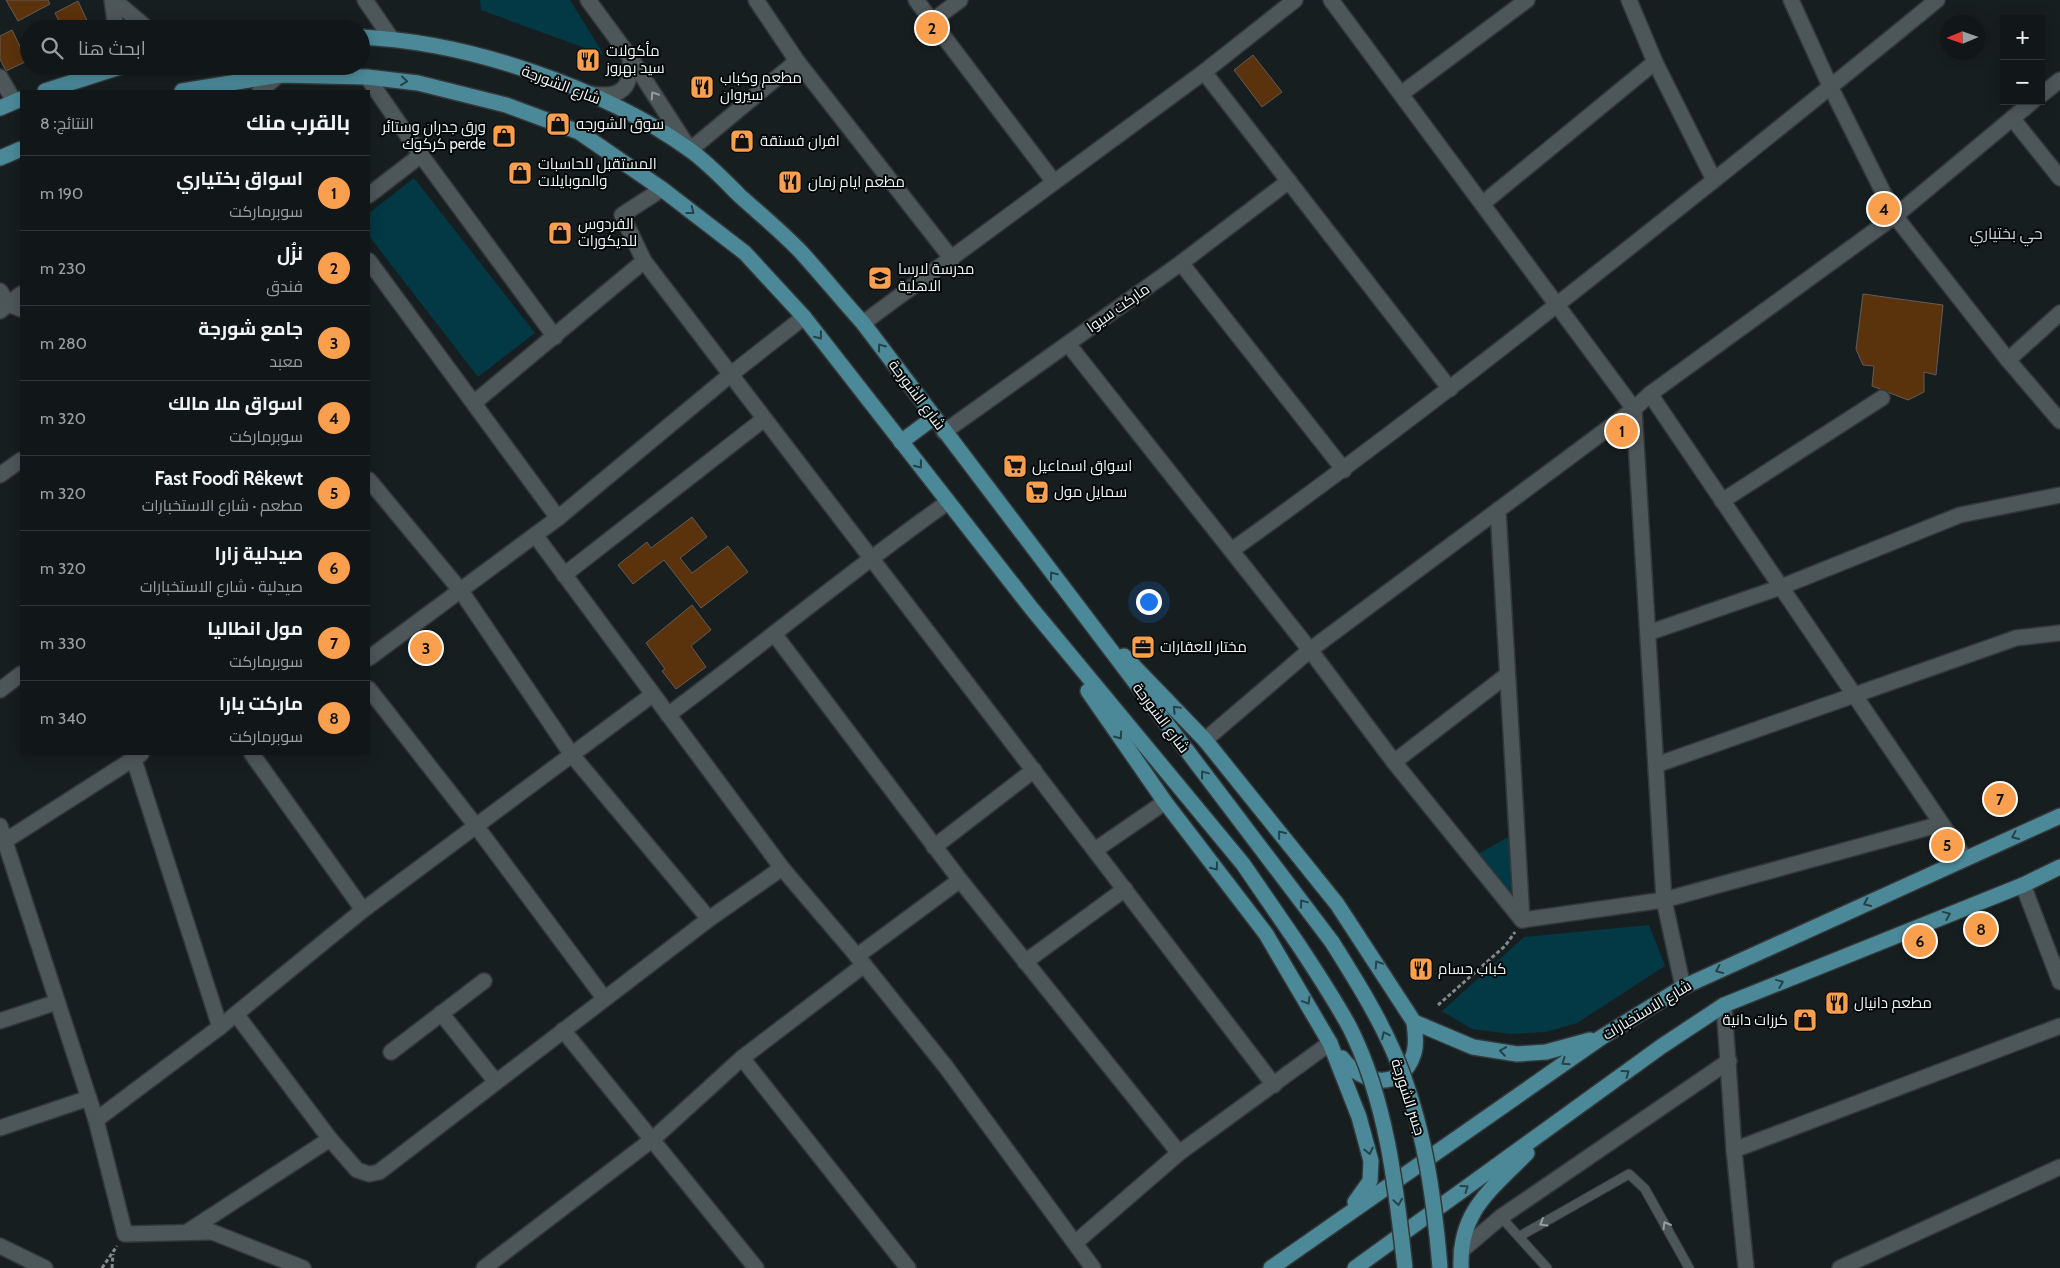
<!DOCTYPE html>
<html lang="ar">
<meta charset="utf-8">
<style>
body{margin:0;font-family:Cabin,Cairo,sans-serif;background:#1a1f21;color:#f1f3f6;direction:rtl}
.controls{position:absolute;right:15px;top:15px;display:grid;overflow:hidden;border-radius:0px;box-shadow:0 2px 12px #0003}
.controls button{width:45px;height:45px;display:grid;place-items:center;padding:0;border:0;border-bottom:1px solid #303537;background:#111618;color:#f1f3f6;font:25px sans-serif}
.compass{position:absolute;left:1940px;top:15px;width:45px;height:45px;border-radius:50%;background:#111618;box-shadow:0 2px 12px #0003;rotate:268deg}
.you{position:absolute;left:1148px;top:601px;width:18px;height:18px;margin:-12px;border:4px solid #fff;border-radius:50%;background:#1a73e8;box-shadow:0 0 0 8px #1a73e833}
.badge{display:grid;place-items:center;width:32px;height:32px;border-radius:50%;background:#fa9f4e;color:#111;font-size:16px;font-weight:700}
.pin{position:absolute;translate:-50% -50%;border:2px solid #fff;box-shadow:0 1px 5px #0006}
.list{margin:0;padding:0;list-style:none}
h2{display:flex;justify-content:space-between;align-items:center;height:65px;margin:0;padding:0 20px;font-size:21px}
h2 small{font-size:16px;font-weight:400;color:#9c9fa2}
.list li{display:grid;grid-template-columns:32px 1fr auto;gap:15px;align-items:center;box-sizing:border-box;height:75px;padding:0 20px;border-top:1px solid #303537}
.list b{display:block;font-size:19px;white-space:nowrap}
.list p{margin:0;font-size:16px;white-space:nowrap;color:#9c9fa2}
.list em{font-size:16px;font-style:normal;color:#9c9fa2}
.icon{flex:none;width:28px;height:28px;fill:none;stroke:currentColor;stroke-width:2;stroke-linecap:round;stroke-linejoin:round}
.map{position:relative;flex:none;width:2060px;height:1268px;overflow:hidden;direction:ltr}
.search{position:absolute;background:#111618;box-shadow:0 2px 12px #0003;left:20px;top:20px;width:350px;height:55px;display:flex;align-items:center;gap:12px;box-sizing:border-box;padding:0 18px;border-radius:28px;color:#9c9fa2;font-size:19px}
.panel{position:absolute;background:#111618;box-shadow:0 2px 12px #0003;left:20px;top:90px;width:350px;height:665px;border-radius:0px;direction:rtl}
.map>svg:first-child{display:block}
</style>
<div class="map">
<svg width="2060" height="1268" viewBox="0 0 2060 1268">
<rect width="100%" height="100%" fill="#171e20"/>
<g fill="#033944">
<path d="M480 0H570L604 55 481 10Z"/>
<path d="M414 178 535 333 478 377 369 236V213Z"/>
<path d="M1510 836 1511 896 1478 854Z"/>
<path d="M1649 925 1665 966 1577 1023 1546 1032 1511 1034 1472 1029 1442 1011 1524 937Z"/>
</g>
<g fill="#5a320c" stroke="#625c57">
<path d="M6 0H48L50 4 18 21Z"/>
<path d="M78 1 90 27 63 29 55 13Z"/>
<path d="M12 30 27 61 6 71 0 59V36Z"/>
<path d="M1253 55 1282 92 1262 107 1234 70Z"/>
<path d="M1863 294 1943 305 1936 375 1924 372V392L1908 400 1872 386 1874 366 1863 365 1856 349Z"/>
<path d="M692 517 707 537 680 558 692 573 728 546 748 572 701 608 664 560 633 584 618 565 647 542 651 548Z"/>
<path d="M692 605 711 630 691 646 706 667 676 689 662 671 665 669 646 643Z"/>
</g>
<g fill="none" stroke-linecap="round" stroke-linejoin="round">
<g stroke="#333739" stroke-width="11">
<g id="service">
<path d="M1501 1217 1547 1268"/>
<path d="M1520 1236 1629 1174 1645 1189 1689 1268"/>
</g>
</g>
<g stroke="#333739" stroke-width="18">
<g id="minor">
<path d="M112 0 116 29"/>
<path d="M114 0 148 29"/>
<path d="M365 0 391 38"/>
<path d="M756 0 797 61 952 259"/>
<path d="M916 0 1054 182"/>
<path d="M1331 0 1634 409 1664 900 1683 987"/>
<path d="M1629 0 1655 62 1714 180"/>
<path d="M1791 0 1831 88 1895 216 2008 360 2060 421"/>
<path d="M932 21 960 0"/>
<path d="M1204 72 1450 389"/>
<path d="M0 77 14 101"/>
<path d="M367 77 421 155 555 337"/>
<path d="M260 91 279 75"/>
<path d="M1401 94 1527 0"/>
<path d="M2041 95 2060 80"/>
<path d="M2012 118 2060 178"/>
<path d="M690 150 797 61"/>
<path d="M662 189 622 215 644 261 1274 1085"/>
<path d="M369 195 421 155"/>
<path d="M1482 204 1655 62"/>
<path d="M369 261 558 518"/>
<path d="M1181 263 1344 470"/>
<path d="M0 291 8 304 21 309"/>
<path d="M0 311 21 294"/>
<path d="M1068 344 1310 650 1394 762 1522 920"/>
<path d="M2008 360 2060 313"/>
<path d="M1650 394 1965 858"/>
<path d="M475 402 644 261"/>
<path d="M944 432 1181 263 1289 181"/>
<path d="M0 475 21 460"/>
<path d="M369 480 461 591 572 755 709 919"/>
<path d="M1722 501 1882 398"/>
<path d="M1498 510 1522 920"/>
<path d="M535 535 782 868 857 956 946 1067 1093 1268"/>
<path d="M1232 550C1397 432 1555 307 1713 181 1788 121 1863 61 1937 0"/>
<path d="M564 575 764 419"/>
<path d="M1648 633 1781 587 1960 515 2060 495"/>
<path d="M775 635 960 880 1179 1153"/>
<path d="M369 658 558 518 730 375 804 317"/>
<path d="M369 689 476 826 604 998"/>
<path d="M0 690 21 674"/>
<path d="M668 715C762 645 852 570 948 502"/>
<path d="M1205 740 1310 650 1634 409 1650 394 1895 216 2033 101"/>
<path d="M252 754 363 910"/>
<path d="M134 760 220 1027"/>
<path d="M1394 762 1507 675"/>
<path d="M1656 765 2016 638 2060 633"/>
<path d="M0 826 96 1120 125 1234 212 1232"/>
<path d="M5 841 141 754"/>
<path d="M934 847 1034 770"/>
<path d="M1095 850 1165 802"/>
<path d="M2023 885 2060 982"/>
<path d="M1522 920 1664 900 1941 824"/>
<path d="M857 956 960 880"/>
<path d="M1025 962 1125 889"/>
<path d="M1724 1005 1734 1150 1746 1268"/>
<path d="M441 1013 496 1082"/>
<path d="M236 1014 330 1139 357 1170 369 1174 379 1172 709 919 782 868"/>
<path d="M0 1021 57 1002"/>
<path d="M563 1030 756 1268"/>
<path d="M391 1052 484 981"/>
<path d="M742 1058 908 1268"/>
<path d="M96 1120 220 1027 363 910 652 695"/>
<path d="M0 1128 89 1098"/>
<path d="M1734 1150 2060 1026"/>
<path d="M202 1228 303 1268"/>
<path d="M187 1232 330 1139"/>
<path d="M1075 1243 1179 1153 1330 1043"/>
<path d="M0 1246 45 1268"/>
<path d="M1461 1251 1501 1217 1729 1061"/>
<path d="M484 1268 653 1139 742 1058 864 965"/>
<path d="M1840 1268 2060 1167"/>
</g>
</g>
<g stroke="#333739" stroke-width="18">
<g id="tertiary">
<path d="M588 0 630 57 690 150"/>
<path d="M591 94C622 99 633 87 630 57"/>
<path d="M863 323 1204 72 1295 0"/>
</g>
</g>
<g stroke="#333739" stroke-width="18">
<g id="primary">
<path d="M361 37C468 42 602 87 690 150 708 163 724 180 740 196 760 214 782 232 801 252 822 275 842 300 863 323L1332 942"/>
<path d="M45 91 123 66"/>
<path d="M182 91 279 75 367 77 418 83 506 105 579 132 662 189 745 253 804 317 1032 609 1243 864 1300 947"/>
<path d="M0 108 21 99"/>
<path d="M0 158 21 149"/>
<path d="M901 442 933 418"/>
<path d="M1124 656 1205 740 1337 904 1414 1022 1473 1047 1517 1054 1546 1052 1590 1040"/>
<path d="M1088 691 1165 802 1266 934 1330 1043 1359 1117 1371 1161 1370 1181 1355 1202"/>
<path d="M1342 1058C1362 1085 1402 1092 1414 1053 1417 1043 1415 1032 1414 1022"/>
<path d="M1271 1268 1602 1037 1683 987 2060 816"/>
<path d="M1355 1268 1662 1046 1724 1005 2023 885 2060 867"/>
<path d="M1461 1268C1459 1211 1490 1191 1527 1153"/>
</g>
</g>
<g stroke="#848a8b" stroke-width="3" stroke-dasharray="4 2.5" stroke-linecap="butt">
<path d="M1438 1005 1505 946 1515 932"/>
<path d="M102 1268 117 1246"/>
<path d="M112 1268 113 1254"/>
</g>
<use href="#service" stroke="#4d5658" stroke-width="9"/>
<use href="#minor" stroke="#4d5658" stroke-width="15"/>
<use href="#tertiary" stroke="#4d5658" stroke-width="15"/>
<use href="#primary" stroke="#4b8999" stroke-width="15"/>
<g stroke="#333739" stroke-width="18" stroke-linecap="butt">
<g id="primary-bridge">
<path d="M1332 942C1355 979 1378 1015 1395 1055 1424 1123 1434 1196 1440 1268"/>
<path d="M1300 947C1317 973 1335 1000 1350 1028 1387 1102 1396 1187 1405 1268"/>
</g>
</g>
<use href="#primary-bridge" stroke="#4b8999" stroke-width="15"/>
</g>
<defs><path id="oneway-chevron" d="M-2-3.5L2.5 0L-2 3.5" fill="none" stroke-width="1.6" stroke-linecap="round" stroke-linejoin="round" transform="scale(1.25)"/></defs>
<g stroke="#244249">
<use href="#oneway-chevron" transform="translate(404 81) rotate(6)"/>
<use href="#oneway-chevron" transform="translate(691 211) rotate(38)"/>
<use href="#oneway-chevron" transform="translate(819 336) rotate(52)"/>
<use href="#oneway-chevron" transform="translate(881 347) rotate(-126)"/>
<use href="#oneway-chevron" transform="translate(919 465) rotate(52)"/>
<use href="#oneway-chevron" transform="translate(1053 575) rotate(-127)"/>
<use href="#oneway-chevron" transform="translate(1176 709) rotate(-134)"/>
<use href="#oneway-chevron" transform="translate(1119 736) rotate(55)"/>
<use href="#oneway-chevron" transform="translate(1204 774) rotate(-127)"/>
<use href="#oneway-chevron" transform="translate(1281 834) rotate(-129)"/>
<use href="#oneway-chevron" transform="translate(2015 836) rotate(156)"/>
<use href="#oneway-chevron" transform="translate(1215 867) rotate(52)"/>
<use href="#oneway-chevron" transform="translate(1303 903) rotate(-127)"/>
<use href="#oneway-chevron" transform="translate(1867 903) rotate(155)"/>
<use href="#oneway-chevron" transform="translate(1947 915) rotate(-22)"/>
<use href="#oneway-chevron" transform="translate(1378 964) rotate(-123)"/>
<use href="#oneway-chevron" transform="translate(1719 970) rotate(155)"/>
<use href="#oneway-chevron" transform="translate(1780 983) rotate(-22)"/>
<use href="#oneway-chevron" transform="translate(1307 1001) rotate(59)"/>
<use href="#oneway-chevron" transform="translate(1385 1035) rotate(-116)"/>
<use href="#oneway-chevron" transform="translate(1503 1051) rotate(-171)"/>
<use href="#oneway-chevron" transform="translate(1565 1062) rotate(145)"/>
<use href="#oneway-chevron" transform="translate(1626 1073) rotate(-36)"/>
<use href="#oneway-chevron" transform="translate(1369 1151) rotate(77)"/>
<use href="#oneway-chevron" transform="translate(1465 1188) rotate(-36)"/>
<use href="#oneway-chevron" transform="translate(1398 1202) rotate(82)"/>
</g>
<g stroke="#969d9f">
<use href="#oneway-chevron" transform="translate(654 95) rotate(-123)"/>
<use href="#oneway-chevron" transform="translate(1543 1223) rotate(150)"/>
<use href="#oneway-chevron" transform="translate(1666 1225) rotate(-120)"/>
</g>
<defs>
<g id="restaurant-square" transform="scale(1.25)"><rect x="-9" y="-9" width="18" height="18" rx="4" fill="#fa9f4e" stroke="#050808"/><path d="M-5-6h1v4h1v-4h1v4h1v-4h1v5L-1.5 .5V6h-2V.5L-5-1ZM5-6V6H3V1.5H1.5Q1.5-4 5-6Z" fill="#111"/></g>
<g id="shop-square" transform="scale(1.25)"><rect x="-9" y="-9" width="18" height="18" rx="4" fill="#fa9f4e" stroke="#050808"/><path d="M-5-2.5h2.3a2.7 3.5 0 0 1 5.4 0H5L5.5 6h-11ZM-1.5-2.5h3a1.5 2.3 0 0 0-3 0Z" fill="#111"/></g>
<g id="school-square" transform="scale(1.25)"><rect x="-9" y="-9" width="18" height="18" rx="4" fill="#fa9f4e" stroke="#050808"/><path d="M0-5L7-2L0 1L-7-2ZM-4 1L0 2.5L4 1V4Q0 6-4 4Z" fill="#111"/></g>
<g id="supermarket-square" transform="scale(1.25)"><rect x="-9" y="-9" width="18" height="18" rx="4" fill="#fa9f4e" stroke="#050808"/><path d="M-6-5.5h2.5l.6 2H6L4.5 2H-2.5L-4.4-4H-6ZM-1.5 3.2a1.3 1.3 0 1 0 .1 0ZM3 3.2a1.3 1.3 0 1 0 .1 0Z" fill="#111"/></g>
<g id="office-square" transform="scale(1.25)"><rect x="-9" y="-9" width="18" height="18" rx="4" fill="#fa9f4e" stroke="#050808"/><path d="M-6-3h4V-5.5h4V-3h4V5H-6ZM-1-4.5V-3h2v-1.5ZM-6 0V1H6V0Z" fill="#111"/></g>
</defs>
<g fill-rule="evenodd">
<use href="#restaurant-square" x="588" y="60"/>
<use href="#restaurant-square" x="702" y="87"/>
<use href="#shop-square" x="558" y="124"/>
<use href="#shop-square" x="504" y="136"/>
<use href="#shop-square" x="742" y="141"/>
<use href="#shop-square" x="520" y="173"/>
<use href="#restaurant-square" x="790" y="182"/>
<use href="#shop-square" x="560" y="233"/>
<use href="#school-square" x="880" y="278"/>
<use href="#supermarket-square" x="1015" y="466"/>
<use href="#supermarket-square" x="1037" y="492"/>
<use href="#office-square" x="1143" y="647"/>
<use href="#restaurant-square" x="1421" y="969"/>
<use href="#restaurant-square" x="1837" y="1003"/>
<use href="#shop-square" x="1805" y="1020"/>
</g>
<g text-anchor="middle" stroke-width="4" stroke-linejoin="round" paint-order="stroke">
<g font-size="15" fill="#eff4f5" stroke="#050808" text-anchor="start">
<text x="606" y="56">مأكولات<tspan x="606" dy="17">سيد بهروز</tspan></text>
<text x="720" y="83">مطعم وكباب<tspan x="720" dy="17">سيروان</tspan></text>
<text x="576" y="129">سوق الشورجه</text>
<text x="486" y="132" text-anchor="end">ورق جدران وستائر<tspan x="486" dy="17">كركوك perde</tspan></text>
<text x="760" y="146">افران فستقة</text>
<text x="538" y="169">المستقبل للحاسبات<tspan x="538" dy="17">والموبايلات</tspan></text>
<text x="808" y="187">مطعم ايام زمان</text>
<text x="578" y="229">الفردوس<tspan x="578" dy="17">للديكورات</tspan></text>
<text x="898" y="274">مدرسة لارسا<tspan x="898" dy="17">الاهلية</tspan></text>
<text x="1032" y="471">اسواق اسماعيل</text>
<text x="1054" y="497">سمايل مول</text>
<text x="1160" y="652">مختار للعقارات</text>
<text x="1438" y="974">كباب حسام</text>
<text x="1854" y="1008">مطعم دانيال</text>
<text x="1788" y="1025" text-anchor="end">كرزات دانية</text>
</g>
<g font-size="15" fill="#eff4f5" stroke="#050808">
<text transform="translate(561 85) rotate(21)" y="5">شارع الشورجة</text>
<text transform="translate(1118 308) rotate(-35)" y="5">مارکت سیوا</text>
<text transform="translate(917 395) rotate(53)" y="5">شارع الشورجة</text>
<text transform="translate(1161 718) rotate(53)" y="5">شارع الشورجة</text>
<text transform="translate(1647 1010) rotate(-31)" y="5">شارع الاستخبارات</text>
<text transform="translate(1408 1097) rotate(72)" y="5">جسر الشورجة</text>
</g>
<g font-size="16" fill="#cbd4d7" stroke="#050808">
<text x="2006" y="239">حي بختياري</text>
</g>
</g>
</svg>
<div class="controls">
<button>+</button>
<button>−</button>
</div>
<svg class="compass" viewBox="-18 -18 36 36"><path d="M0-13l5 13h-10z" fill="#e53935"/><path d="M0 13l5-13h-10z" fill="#9c9fa2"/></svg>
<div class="you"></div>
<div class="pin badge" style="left:1622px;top:431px">1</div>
<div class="pin badge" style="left:932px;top:28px">2</div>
<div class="pin badge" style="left:426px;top:648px">3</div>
<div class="pin badge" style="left:1884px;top:209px">4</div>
<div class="pin badge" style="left:1947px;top:845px">5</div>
<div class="pin badge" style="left:1920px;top:941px">6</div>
<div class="pin badge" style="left:2000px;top:799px">7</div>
<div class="pin badge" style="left:1981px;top:929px">8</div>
<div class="search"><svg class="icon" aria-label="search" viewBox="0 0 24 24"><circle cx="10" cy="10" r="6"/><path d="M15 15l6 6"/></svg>ابحث هنا</div>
<section class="panel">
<h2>بالقرب منك<small>النتائج: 8</small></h2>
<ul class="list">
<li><span class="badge">1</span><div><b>اسواق بختياري</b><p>سوبرماركت</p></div><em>190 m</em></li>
<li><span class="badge">2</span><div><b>نزُل</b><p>فندق</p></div><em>230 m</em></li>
<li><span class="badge">3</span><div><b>جامع شورجة</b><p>معبد</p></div><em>280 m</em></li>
<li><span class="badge">4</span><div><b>اسواق ملا مالك</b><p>سوبرماركت</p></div><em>320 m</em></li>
<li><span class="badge">5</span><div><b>Fast Foodî Rêkewt</b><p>مطعم · شارع الاستخبارات</p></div><em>320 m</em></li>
<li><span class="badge">6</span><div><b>صيدلية زارا</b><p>صيدلية · شارع الاستخبارات</p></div><em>320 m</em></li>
<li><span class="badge">7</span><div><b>مول انطاليا</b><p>سوبرماركت</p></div><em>330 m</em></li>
<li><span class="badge">8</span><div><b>ماركت يارا</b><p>سوبرماركت</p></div><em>340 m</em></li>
</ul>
</section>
</div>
